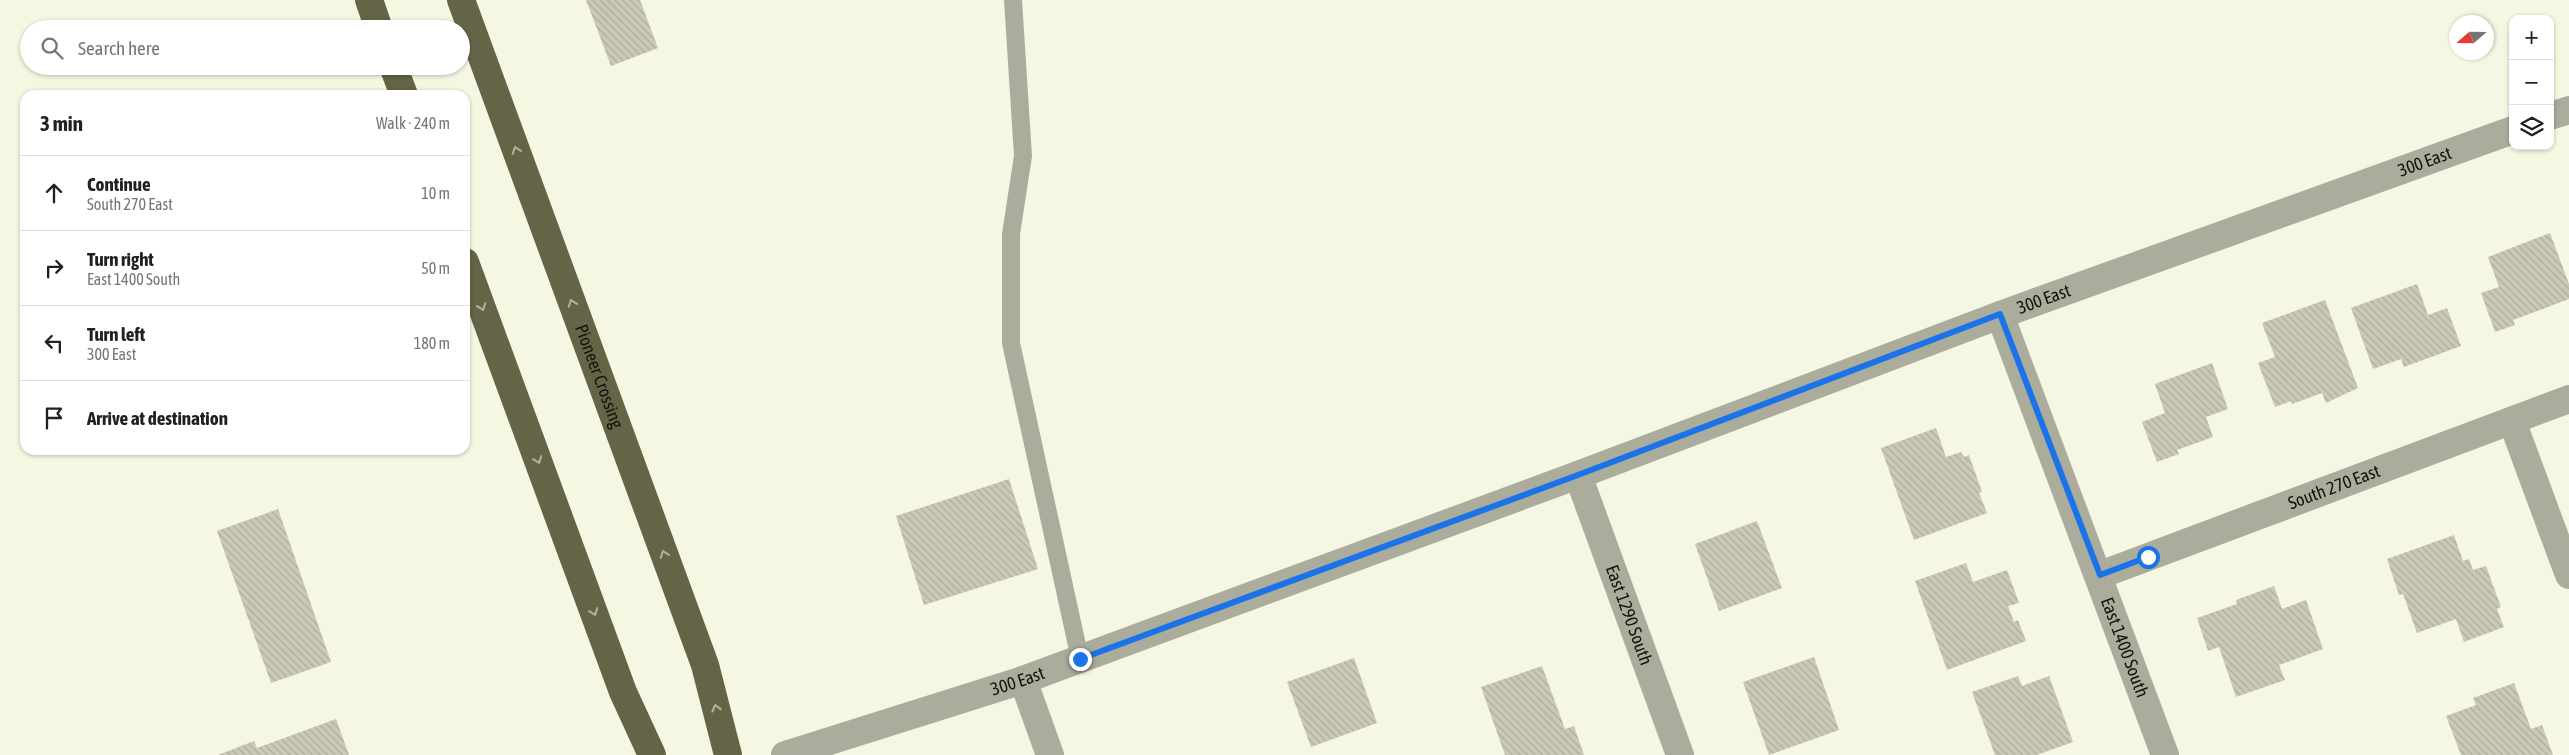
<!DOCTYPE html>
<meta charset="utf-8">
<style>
body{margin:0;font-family:"Asap Condensed",sans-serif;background:#f2f2f2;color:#202124}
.controls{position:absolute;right:15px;top:15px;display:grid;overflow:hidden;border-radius:10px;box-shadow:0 1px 4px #0004}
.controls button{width:45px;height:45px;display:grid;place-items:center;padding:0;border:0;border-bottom:1px solid #e0e0e0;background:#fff;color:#202124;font:25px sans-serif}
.compass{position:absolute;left:2449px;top:15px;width:45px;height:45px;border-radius:50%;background:#fff;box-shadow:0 1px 4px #0004;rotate:250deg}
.stop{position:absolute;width:15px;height:15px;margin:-11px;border:4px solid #1a73e8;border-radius:50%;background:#fff}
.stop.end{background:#1a73e8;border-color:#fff;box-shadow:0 1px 5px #0008}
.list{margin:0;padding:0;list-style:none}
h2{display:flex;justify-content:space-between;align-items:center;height:65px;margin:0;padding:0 20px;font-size:21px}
h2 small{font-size:16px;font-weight:400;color:#757577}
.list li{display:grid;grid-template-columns:32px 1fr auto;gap:15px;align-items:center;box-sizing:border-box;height:75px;padding:0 20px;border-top:1px solid #e0e0e0}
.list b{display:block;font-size:19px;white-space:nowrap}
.list p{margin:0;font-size:16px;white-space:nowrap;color:#757577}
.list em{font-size:16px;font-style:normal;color:#757577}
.icon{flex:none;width:28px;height:28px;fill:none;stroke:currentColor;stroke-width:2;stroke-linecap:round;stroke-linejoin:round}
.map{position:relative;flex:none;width:2569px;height:755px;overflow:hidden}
.search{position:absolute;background:#fff;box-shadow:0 1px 4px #0004;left:20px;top:20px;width:450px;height:55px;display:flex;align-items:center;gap:12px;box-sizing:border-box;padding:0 18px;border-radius:28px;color:#757577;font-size:19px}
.panel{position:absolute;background:#fff;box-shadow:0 1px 4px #0004;left:20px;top:90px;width:450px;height:365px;border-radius:15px}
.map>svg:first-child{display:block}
</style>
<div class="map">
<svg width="2569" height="755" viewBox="0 0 2569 755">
<defs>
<pattern id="building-back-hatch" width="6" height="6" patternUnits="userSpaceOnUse" patternTransform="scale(1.25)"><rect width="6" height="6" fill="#c9c9b5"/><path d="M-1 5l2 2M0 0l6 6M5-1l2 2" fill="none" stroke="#acac9a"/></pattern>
</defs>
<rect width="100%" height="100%" fill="#f6f7e2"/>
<g fill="url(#building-back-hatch)">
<path d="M586 0H640L658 48 611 66Z"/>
<path d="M2550 233 2569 284V299L2513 320 2515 325 2495 332 2481 293 2499 287 2488 257Z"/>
<path d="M2417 284 2428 315 2447 308 2461 346 2404 367 2401 359 2373 369 2351 308Z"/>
<path d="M2325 300 2358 388 2326 403 2322 393 2292 404 2291 401 2275 407 2258 363 2275 357 2262 323Z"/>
<path d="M2212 363 2228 409 2206 417 2213 437 2177 450 2179 454 2157 462 2142 422 2165 413 2155 384Z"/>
<path d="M1936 428 1946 457 1961 452 1964 457 1969 455 1982 492 1979 493 1987 513 1914 540 1881 448Z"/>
<path d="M1009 479 1038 569 924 605 896 516Z"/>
<path d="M278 509 331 662 271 683 217 531Z"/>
<path d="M1757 521 1782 588 1719 611 1695 544Z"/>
<path d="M2454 535 2463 561 2469 559 2473 570 2486 566 2501 607 2497 609 2504 627 2464 642 2456 619 2417 633 2403 594 2399 595 2387 559Z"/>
<path d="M1966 563 1973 582 2007 570 2019 603 2008 606 2014 622 2018 620 2026 641 1947 670 1915 581Z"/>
<path d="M2274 586 2282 609 2306 600 2323 649 2279 665 2285 680 2236 697 2219 647 2208 651 2197 618 2237 604 2236 600Z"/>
<path d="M1814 657 1839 730 1769 755 1743 682Z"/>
<path d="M1354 658 1377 723 1311 747 1287 682Z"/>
<path d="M1542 666 1565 729 1574 726 1584 755H1505L1481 687Z"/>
<path d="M2018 676 2022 686 2049 676 2073 742 2037 755H1995L1972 692Z"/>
<path d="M2514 683 2531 729 2542 725 2553 755H2461L2446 716 2476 705 2473 698Z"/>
<path d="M336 719 349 755H218L254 741 257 748Z"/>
</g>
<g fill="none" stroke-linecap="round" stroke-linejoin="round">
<path stroke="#acac9c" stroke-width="18" d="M1013 0 1023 156 1011 234V343L1080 659"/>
<g stroke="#acac9c" stroke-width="28">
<path id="s1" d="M2000 315 2165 755"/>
<path d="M2512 421 2569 575"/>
<path id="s2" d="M1578 475 1680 755"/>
<path id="s3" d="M2100 575 2569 399"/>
<path d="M1023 680 1050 755"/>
</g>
<g stroke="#acac9c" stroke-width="28">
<path d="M2550 116 2569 110"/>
<path id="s4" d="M785 755 1023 680 1578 475 2000 315 2513 130"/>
</g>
<g stroke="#646547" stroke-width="28">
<path d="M369 0 379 29"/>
<path id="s5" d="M461 0 705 665 728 755"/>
<path d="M393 66 404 95"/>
<path d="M465 262 623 692 652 755"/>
</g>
</g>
<defs><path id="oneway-chevron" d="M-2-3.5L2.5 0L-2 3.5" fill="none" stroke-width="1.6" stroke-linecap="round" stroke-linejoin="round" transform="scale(1.25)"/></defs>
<g stroke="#b2b2a3">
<use href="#oneway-chevron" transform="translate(516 150) rotate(-110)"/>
<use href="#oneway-chevron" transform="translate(572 303) rotate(-110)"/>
<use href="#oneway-chevron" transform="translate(482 307) rotate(70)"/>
<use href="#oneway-chevron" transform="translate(538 460) rotate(70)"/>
<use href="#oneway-chevron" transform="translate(664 554) rotate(-110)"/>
<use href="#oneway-chevron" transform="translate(594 612) rotate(70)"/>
<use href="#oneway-chevron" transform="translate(716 708) rotate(-104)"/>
</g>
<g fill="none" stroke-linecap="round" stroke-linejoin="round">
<path stroke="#1a73e8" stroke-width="6" d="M1080 659 1578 475 2000 314 2100 575 2148 557"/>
</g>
<g text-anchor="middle" stroke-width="4" stroke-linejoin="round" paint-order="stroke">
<g font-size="18" fill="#13130c" stroke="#fff">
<text dy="6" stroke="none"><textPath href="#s4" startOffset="1744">300 East</textPath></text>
<text dy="6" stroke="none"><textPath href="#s4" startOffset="1339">300 East</textPath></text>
<text dy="6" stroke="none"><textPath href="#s5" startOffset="401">Pioneer Crossing</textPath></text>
<text dy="6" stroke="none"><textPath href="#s3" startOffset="250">South 270 East</textPath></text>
<text dy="6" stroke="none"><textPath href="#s2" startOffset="149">East 1290 South</textPath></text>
<text dy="6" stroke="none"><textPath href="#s1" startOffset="355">East 1400 South</textPath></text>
<text dy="6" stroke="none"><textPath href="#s4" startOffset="244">300 East</textPath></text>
</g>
</g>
</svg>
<div class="controls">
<button>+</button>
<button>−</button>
<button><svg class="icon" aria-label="layers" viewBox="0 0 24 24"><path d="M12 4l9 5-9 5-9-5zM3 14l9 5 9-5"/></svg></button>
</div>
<svg class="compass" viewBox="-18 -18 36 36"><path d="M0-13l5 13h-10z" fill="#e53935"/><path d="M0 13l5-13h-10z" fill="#757577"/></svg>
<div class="stop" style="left:2148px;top:557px"></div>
<div class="stop end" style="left:1080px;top:659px"></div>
<div class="search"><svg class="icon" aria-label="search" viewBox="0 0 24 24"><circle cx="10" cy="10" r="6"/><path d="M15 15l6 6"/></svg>Search here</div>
<section class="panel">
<h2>3 min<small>Walk · 240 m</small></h2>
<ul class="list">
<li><svg class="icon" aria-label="ahead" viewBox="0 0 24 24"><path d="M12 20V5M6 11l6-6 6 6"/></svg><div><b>Continue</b><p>South 270 East</p></div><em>10 m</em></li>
<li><svg class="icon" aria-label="right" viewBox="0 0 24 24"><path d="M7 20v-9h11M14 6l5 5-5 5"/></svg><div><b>Turn right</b><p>East 1400 South</p></div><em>50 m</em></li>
<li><svg class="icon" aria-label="left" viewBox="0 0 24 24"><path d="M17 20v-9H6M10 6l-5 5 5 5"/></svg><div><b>Turn left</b><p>300 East</p></div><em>180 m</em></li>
<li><svg class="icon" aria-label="arrive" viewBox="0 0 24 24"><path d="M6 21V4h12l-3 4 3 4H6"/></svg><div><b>Arrive at destination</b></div></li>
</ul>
</section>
</div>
